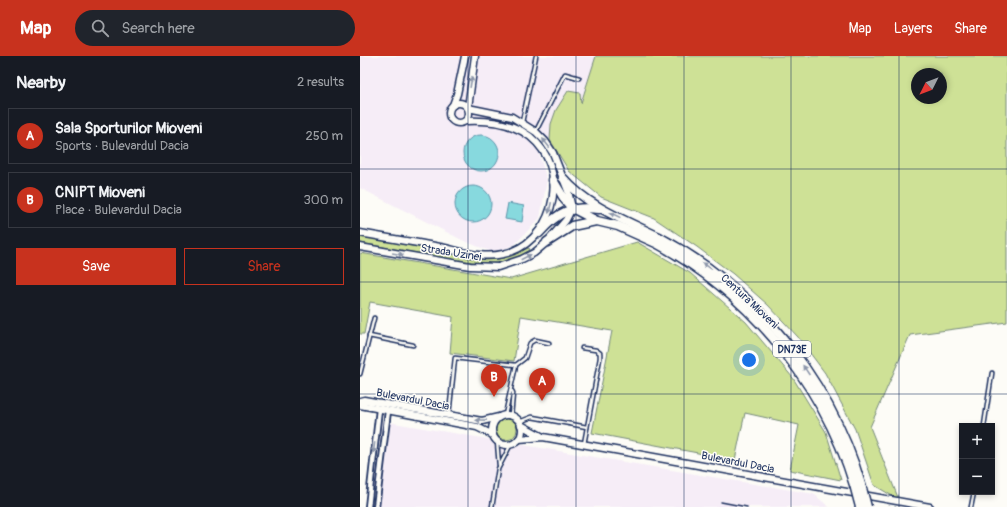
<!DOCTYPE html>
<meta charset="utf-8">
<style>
body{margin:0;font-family:Pangolin,sans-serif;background:#20242c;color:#f1f3f6}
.controls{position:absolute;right:12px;bottom:12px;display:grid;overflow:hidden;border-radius:0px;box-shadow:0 2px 6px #0003}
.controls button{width:36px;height:36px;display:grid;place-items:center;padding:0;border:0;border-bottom:1px solid #363941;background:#171b24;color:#f1f3f6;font:20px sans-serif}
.compass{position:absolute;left:551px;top:12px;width:36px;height:36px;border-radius:50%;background:#171b24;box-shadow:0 2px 6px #0003;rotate:228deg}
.you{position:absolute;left:389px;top:304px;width:14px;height:14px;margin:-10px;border:3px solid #fff;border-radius:50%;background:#1a73e8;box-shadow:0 0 0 6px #1a73e833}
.badge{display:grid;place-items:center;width:26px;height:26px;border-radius:50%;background:#c8321e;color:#fff;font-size:13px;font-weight:700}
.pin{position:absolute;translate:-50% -33px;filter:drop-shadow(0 1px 2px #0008)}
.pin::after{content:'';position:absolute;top:21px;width:14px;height:12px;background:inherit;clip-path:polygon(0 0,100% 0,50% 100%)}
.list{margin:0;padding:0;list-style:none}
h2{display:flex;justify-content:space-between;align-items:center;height:52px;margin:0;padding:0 16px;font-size:17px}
h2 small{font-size:13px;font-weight:400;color:#9ea1a6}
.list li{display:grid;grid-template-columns:26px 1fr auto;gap:12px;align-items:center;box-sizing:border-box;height:56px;margin:0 8px 8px;padding:0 8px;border:1px solid #363941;border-radius:0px}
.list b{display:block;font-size:15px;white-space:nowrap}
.list p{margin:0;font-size:13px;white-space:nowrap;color:#9ea1a6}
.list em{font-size:13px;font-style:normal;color:#9ea1a6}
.actions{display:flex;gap:8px;padding:12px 16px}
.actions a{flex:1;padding:9px 0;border:1px solid #c8321e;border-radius:0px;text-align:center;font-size:14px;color:#c8321e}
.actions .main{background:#c8321e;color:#fff}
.icon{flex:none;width:22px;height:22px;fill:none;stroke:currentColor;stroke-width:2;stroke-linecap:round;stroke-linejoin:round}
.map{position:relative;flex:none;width:647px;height:451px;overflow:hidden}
header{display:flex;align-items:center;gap:24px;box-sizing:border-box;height:56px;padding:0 20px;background:#c8321e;color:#fff}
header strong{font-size:19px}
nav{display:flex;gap:22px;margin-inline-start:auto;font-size:14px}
.search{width:280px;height:36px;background:#20242c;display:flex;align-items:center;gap:10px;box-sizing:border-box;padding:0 14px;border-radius:22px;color:#9ea1a6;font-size:15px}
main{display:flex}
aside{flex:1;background:#171b24}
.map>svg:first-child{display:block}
</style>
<header>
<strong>Map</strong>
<div class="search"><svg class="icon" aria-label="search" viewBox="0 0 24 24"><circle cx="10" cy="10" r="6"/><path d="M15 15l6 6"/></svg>Search here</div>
<nav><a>Map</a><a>Layers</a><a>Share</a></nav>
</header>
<main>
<aside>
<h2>Nearby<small>2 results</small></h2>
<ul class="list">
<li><span class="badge">A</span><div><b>Sala Sporturilor Mioveni</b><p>Sports · Bulevardul Dacia</p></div><em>250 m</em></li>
<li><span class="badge">B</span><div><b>CNIPT Mioveni</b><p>Place · Bulevardul Dacia</p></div><em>300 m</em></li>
</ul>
<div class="actions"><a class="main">Save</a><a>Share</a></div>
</aside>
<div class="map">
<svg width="647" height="451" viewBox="0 0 647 451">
<rect width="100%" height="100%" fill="#fdfcf7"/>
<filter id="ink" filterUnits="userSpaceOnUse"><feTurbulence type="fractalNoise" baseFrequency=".025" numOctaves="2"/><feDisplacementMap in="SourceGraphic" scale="8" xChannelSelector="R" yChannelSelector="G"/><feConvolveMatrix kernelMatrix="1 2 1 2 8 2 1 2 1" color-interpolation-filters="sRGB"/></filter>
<g filter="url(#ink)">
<g fill="#f6edf7">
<path d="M0 0H236L221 49 208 35 196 54 191 68 190 84 179 98 187 124 180 162 154 189 134 197 102 184 0 132Z"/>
<path d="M22 365 454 438 469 451H13Z"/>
</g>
<g fill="#cee196" stroke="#74887a" fill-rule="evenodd">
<path d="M236 0H647V266L550 279 510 371 539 444 514 429 495 373 465 317 438 281 408 249 373 218 337 191 294 162 241 141 209 115 190 84 191 68 196 54 208 35 220 37 221 47ZM557 18H581V42H557Z"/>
<path d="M0 180 126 204 139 203 169 192 170 194 157 201 142 206 127 208 85 202 0 187Z"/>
<path d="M277 186 330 217 386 266 433 322 466 376 481 424 430 414 439 369 385 357 375 404 232 377 252 275 161 260 154 305 90 297 93 261 10 246 4 278H0V197L151 223Z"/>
<circle cx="146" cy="373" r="11"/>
</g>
<g fill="#87d9de" stroke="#5c95ab">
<circle cx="121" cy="97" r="18"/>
<circle cx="113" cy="148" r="18"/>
<path d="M148 147 164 150 162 166 145 163Z"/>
</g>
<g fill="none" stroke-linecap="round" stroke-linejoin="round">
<g stroke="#1b2f5e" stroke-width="5.5">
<g id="lane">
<path d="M162 66 176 0"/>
<path d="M176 75 205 18 219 22"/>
<path d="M9 280 53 289"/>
<path d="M222 292 236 294 240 297V302L224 388"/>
<path d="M0 318 14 262"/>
<path d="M89 358 95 302 156 309"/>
<path d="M145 359 156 309 165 302 170 287 175 284 189 287"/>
<path d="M151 359 153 337 152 335"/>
<path d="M159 366 172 361 227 371"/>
<path d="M624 370 632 317"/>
<path d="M137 385 139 409"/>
<path d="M132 451 138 413 151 388"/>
<path d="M611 451 614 436"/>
</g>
</g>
<g stroke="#1b2f5e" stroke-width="8">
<g id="street">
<path d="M8 451 19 353"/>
<path d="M16 451 28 355"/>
</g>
</g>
<g stroke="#1b2f5e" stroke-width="9">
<g id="secondary">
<circle cx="99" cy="57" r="10"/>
<path d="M93 49 97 38 105 0"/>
<path d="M0 177C27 182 54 186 80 191 101 195 122 203 143 198 191 188 210 123 177 87 160 68 131 64 107 65"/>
<path d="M0 191 110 210 138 211 162 203 174 197 187 186 206 164 212 152 208 135 193 97 185 85 176 76 152 61 108 52 115 0"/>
<path d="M0 345 4 344 122 365 139 361"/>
<path d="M0 349 117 371 133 379"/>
<circle cx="147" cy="374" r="15"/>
<path d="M161 369 181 380"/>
<path d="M159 383 183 381 570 451"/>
</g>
</g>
<g stroke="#1b2f5e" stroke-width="11">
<g id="highway">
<path d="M203 122C228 151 265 164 299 181"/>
<path d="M193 124 205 144 212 152 237 165 258 170 296 187"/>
<path d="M179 177C199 155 210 150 239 153"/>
<path d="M187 186 212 170 236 165"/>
</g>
</g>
<use href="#lane" stroke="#fdfcf7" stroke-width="2.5"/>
<use href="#street" stroke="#fdfcf7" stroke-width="4.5"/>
<use href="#secondary" stroke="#fdfcf7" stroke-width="6"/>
<use href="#highway" stroke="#fdfcf7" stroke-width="8"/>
<path stroke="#1b2f5e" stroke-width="1.5" d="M361 446 387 451"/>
<g stroke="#1b2f5e" stroke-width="11" stroke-linecap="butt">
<g id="highway-bridge">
<path d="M299 181C403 236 480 336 507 451"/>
<path d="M296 187C396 241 473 339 500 451"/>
</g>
</g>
<use href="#highway-bridge" stroke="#fdfcf7" stroke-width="8"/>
</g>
<defs><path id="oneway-solid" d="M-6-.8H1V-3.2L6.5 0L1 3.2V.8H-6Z"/></defs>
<g fill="#8c96aa">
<use href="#oneway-solid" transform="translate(111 26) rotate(-81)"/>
<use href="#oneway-solid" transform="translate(186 87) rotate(-128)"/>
<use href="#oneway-solid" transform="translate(190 152) rotate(103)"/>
<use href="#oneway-solid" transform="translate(255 159) rotate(-154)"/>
<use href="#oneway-solid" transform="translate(38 198) rotate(10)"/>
<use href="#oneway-solid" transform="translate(166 201) rotate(-27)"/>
<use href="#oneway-solid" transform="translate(347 210) rotate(-146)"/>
<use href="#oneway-solid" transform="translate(446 314) rotate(-124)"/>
<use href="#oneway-solid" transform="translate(121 364) rotate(-179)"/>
<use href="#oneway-solid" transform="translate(14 392) rotate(97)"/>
</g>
</g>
<path fill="none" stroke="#1b2f5e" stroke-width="1" stroke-opacity="0.55" d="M108 0V451M216 0V451M324 0V451M431 0V451M539 0V451M0 113H647M0 226H647M0 338H647"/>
<g text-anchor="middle" stroke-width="3" stroke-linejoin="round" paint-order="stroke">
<rect fill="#fdfcf7" stroke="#5f6c8c" stroke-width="1" x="413" y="285" width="38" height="16" rx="3"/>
<g font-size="10" font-weight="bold" fill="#1b2f5e">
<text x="432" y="297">DN73E</text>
</g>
<g font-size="11" fill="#1b2f5e" stroke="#fdfcf7">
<text transform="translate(91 196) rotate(9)" y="4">Strada Uzinei</text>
<text transform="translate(390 245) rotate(43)" y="4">Centura Mioveni</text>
<text transform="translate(53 343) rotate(11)" y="4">Bulevardul Dacia</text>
<text transform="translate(378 406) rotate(11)" y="4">Bulevardul Dacia</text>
</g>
</g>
</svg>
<div class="controls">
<button>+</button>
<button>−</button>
</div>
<svg class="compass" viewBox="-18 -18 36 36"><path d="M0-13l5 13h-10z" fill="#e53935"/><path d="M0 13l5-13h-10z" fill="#9ea1a6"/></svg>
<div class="you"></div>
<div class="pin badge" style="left:182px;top:345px">A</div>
<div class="pin badge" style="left:134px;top:341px">B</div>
</div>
</main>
